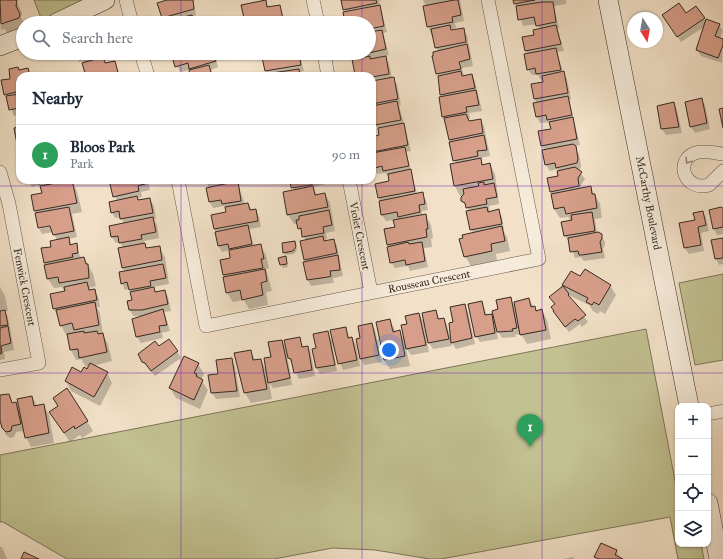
<!DOCTYPE html>
<meta charset="utf-8">
<style>
body{margin:0;font-family:"IM FELL Great Primer",serif;background:#f6f6f7;color:#1f2937}
.controls{position:absolute;right:12px;bottom:12px;display:grid;overflow:hidden;border-radius:8px;box-shadow:0 1px 3px #0004}
.controls button{width:36px;height:36px;display:grid;place-items:center;padding:0;border:0;border-bottom:1px solid #e0e1e3;background:#fff;color:#1f2937;font:20px sans-serif}
.compass{position:absolute;left:627px;top:12px;width:36px;height:36px;border-radius:50%;background:#fff;box-shadow:0 1px 3px #0004;rotate:169deg}
.you{position:absolute;left:389px;top:350px;width:14px;height:14px;margin:-10px;border:3px solid #fff;border-radius:50%;background:#1a73e8;box-shadow:0 0 0 6px #1a73e833}
.badge{display:grid;place-items:center;width:26px;height:26px;border-radius:50%;background:#d93025;color:#fff;font-size:13px;font-weight:700}
.pin{position:absolute;translate:-50% -33px;filter:drop-shadow(0 1px 2px #0008)}
.pin::after{content:'';position:absolute;top:21px;width:14px;height:12px;background:inherit;clip-path:polygon(0 0,100% 0,50% 100%)}
.list{margin:0;padding:0;list-style:none}
h2{display:flex;justify-content:space-between;align-items:center;height:52px;margin:0;padding:0 16px;font-size:17px}
h2 small{font-size:13px;font-weight:400;color:#747a83}
.list li{display:grid;grid-template-columns:26px 1fr auto;gap:12px;align-items:center;box-sizing:border-box;height:60px;padding:0 16px;border-top:1px solid #e0e1e3}
.list b{display:block;font-size:15px;white-space:nowrap}
.list p{margin:0;font-size:13px;white-space:nowrap;color:#747a83}
.list em{font-size:13px;font-style:normal;color:#747a83}
.icon{flex:none;width:22px;height:22px;fill:none;stroke:currentColor;stroke-width:2;stroke-linecap:round;stroke-linejoin:round}
.map{position:relative;flex:none;width:723px;height:559px;overflow:hidden}
.search{position:absolute;background:#fff;box-shadow:0 1px 3px #0004;left:16px;top:16px;width:360px;height:44px;display:flex;align-items:center;gap:10px;box-sizing:border-box;padding:0 14px;border-radius:22px;color:#747a83;font-size:15px}
.panel{position:absolute;background:#fff;box-shadow:0 1px 3px #0004;left:16px;top:72px;width:360px;height:112px;border-radius:12px}
.map>svg:first-child{display:block}
</style>
<div class="map">
<svg width="723" height="559" viewBox="0 0 723 559">
<rect width="100%" height="100%" fill="#f2e1c8"/>
<filter id="stains"><feTurbulence type="fractalNoise" baseFrequency=".005" numOctaves="4"/><feColorMatrix values="0 0 0 0 .2 0 0 0 0 .09 0 0 0 0 .02 0 0 0 .5 -.17"/></filter>
<radialGradient id="worn" r=".72"><stop offset=".6" stop-color="#630" stop-opacity="0"/><stop offset="1" stop-color="#630" stop-opacity=".3"/></radialGradient>
<g fill="#c2c191" stroke="#7c765a">
<path d="M34 0H89L43 23Z"/>
<path d="M723 274V360L695 365 679 283Z"/>
<path d="M646 329 678 496V544H701L704 559H678L670 517 441 559H430L375 550 333 548 274 559H67L3 522H0V455Z"/>
</g>
<g fill="#0003" fill-rule="evenodd">
<path d="M0 0H16L22 13 21 17 24 23 23 28 7 33 5 29 1 30Z"/>
<path d="M169 0H193L196 15 191 17 195 23H165L158 4Z"/>
<path d="M342 0H382L379 1 387 32 383 33 389 55 385 56 389 63 392 78 397 84 401 105H399L411 151 406 152 417 194H422L426 200 428 210 422 211V215H425L431 225 433 238 431 239 432 247 424 248 428 267 410 271 408 266 395 268 391 262 388 244 396 228 394 220 386 221 382 215 379 198 390 182 389 177 385 173 377 174 372 162V138L380 136 377 126 372 127V76H356L351 53H369V23H346V13Z"/>
<path d="M423 0H460L464 21 455 23 456 28 451 29 453 31 463 29 467 35 473 66 462 68 464 77 472 75 475 81 482 111 469 113 470 118 468 119 470 122 480 120 484 126 490 156 480 158 484 166 490 164 495 174 499 204 489 206 490 212 498 210 502 217 504 230H503L507 237 510 251 496 254 497 261 471 266 465 256 474 234 471 229 470 212 462 200 464 195 460 196 455 186 451 165 456 164 443 116 442 98 439 85H441L437 73 438 52 428 26 426 6Z"/>
<path d="M514 0H566V4L554 6 559 28 557 29 564 51 557 52 563 72 567 79 571 99 569 100 580 145 574 146 579 154 581 166 580 170H578L585 179 581 185V189L590 187 600 204 602 218 595 219 597 233 601 235 605 242V245L603 249 605 258 584 261 581 257 575 258 569 242 565 236 562 223 571 222 568 217 560 218 554 209 551 192 559 176V171L558 169 550 171 546 165 545 151 542 145 552 130 549 122 540 123 537 117 534 104 537 103 535 99 544 83 543 80H541L538 75H532L528 69V54L526 51 540 29 537 24 523 26Z"/>
<path d="M265 1 269 8 279 6 285 22 288 23H246Z"/>
<path d="M696 7 706 22 719 24 723 31 720 38 723 40 722 63 701 56 697 50 704 27 681 42 667 21 685 14Z"/>
<path d="M75 53H113L115 59 104 61 106 64 114 62 120 76H87L82 61 79 62Z"/>
<path d="M172 53H214L218 67 211 70 213 76H191L190 70 180 72Z"/>
<path d="M262 53H299L304 71 300 72 302 76H266L268 75Z"/>
<path d="M28 69 32 76H20V115L14 116 5 94 11 79 19 71Z"/>
<path d="M701 99 705 105 710 129 695 133 691 127 686 102Z"/>
<path d="M674 103 677 110 682 133 666 135 662 129 658 106Z"/>
<path d="M28 180H59V184L72 181 77 191 82 212 72 214 77 237 69 239 72 245H76L81 259 84 258 93 274 96 286 89 288 91 291 94 290 98 296 100 307H97L100 313 103 335 108 344 112 361 93 366 107 373 112 383 100 406 71 391 66 381 88 371 89 366 86 367 81 359 76 360 71 350 68 335H66L61 325 54 308 65 292 62 287 54 288 48 279 45 263 52 247 57 240 53 232 42 234 39 228 35 211 43 194 42 191 39 185 32 187ZM55 224V226L39 229V227Z"/>
<path d="M110 180H148L150 190 141 192 142 197 137 198 139 201 150 199 154 206 156 219 154 220 157 225 159 238 144 241V244L148 249 159 247 165 257 167 270 169 284 153 287 156 292 165 291 168 297 171 311 164 312 170 331 162 333 163 338 141 343 137 337 133 321 146 316H133L130 310 133 301 131 293 129 289 125 290 122 283 125 272 123 268V248L120 242 116 243 112 237 110 226 124 224 121 217 115 218 112 212 117 201Z"/>
<path d="M206 180H239L240 184H238L245 205 248 204 252 211 256 210 259 217 261 227 249 229 254 247 260 246 266 255 269 268 266 269 272 291 266 292 268 305 249 309 244 300 233 302 227 293 224 275 232 258 230 250 222 252 218 245 212 216 228 213 224 206 213 208 210 202 209 188Z"/>
<path d="M291 180H325V184L314 187 315 191 317 195 325 194 330 203 335 231 326 233 327 239 324 240 325 242 334 240 337 246 343 276 333 278 334 283H332L311 286 308 280 304 263 307 262 305 259 306 241 298 224H294L288 215 284 193 294 191Z"/>
<path d="M723 209V234L717 235 714 229Z"/>
<path d="M703 212 706 218 709 231 701 233 704 251 689 254 685 248 696 221Z"/>
<path d="M723 239V264L719 265 716 259Z"/>
<path d="M294 242 297 250 294 254 286 255 284 252Z"/>
<path d="M285 257 288 267 283 268 280 259Z"/>
<path d="M581 278 610 286 616 295 605 314 600 311 598 314 593 311 589 305 568 295 588 322 582 327 580 324 569 332 554 312 556 305 550 297 563 285Z"/>
<path d="M0 287 5 296 8 311H5L8 317 14 350 4 352 5 359 0 360Z"/>
<path d="M510 298 516 308 529 300 537 311 542 310 547 320 551 339 527 344 521 334 515 335 516 337 502 338 496 328 498 339 480 342 476 336 482 302 487 316 491 315 496 323 499 310Z"/>
<path d="M464 306 468 312 475 344 456 349 451 341 452 346 433 349 429 343 425 325H424L429 352 411 355 406 348 410 366 390 369 384 360 390 320 396 332 399 331 406 342 408 324 419 314 425 324 436 311 440 320 444 319 447 325 450 338H452L454 323Z"/>
<path d="M372 324 375 330 382 362 364 365 361 359 362 339Z"/>
<path d="M345 328 350 339 352 338 356 345 360 366 343 370 332 343 337 371 320 374 317 368 313 350 317 349 327 332 333 342Z"/>
<path d="M299 338 304 348 308 347 311 354 315 376 299 379 287 354 292 385 273 388 269 382 272 399 251 403 245 393 242 375 250 351 256 361 261 360 266 370 282 341 287 350Z"/>
<path d="M159 348 177 351 181 358 155 376 143 362Z"/>
<path d="M232 359 235 366 240 397 216 399 212 393 219 374Z"/>
<path d="M198 364 204 374 201 380 208 390 200 409 176 398 170 388Z"/>
<path d="M8 395 13 404 15 403 20 412 32 397 37 406 43 405 49 415 54 443 31 447 26 437 24 431 16 432 14 437 10 438 6 435 3 428 0 416V396Z"/>
<path d="M87 421 93 431 82 438 80 435 70 442 56 422Z"/>
<path d="M0 547H2L7 559H0Z"/>
<path d="M616 551 621 559H597L596 557Z"/>
<path d="M573 557 574 559H563Z"/>
</g>
<g fill="#d79f8a" stroke="#362a23">
<path d="M0 0H17L16 6 20 14 19 18 1 24Z"/>
<path d="M167 0H193L194 9 162 18 157 3Z"/>
<path d="M266 0 267 7 280 5 283 19 264 23H245L241 5Z"/>
<path d="M341 0H376L377 3 343 10Z"/>
<path d="M454 0H458L461 15 452 17 453 22 427 27 423 6Z"/>
<path d="M513 0H535L514 4Z"/>
<path d="M542 2H553L556 22 536 26 534 17 518 20 516 6Z"/>
<path d="M679 3 686 13 696 6 705 18 677 37 662 15Z"/>
<path d="M380 5 384 26 369 29V23H345L343 12Z"/>
<path d="M192 15 195 23H173L172 20Z"/>
<path d="M706 19 720 24 715 36 723 39V45L718 58 696 50Z"/>
<path d="M450 25 451 30 464 28 466 42 435 48 431 29Z"/>
<path d="M556 25 561 44 525 51 522 37 534 35 533 30Z"/>
<path d="M382 30 386 49 369 53V32Z"/>
<path d="M467 44 470 59 459 62 461 69 436 74 432 56H433V52Z"/>
<path d="M556 48 561 70 536 74 535 68 527 70 524 54Z"/>
<path d="M73 53H110L80 59 78 55 74 56Z"/>
<path d="M171 53H213L216 61 189 69 188 63 175 67Z"/>
<path d="M261 53H299L301 65 265 71Z"/>
<path d="M370 56V59L386 56 389 74 372 77 366 76 365 73 355 75 352 59Z"/>
<path d="M103 57 105 63 115 61 119 76H86L82 63Z"/>
<path d="M209 65 212 76H188L190 75 189 70Z"/>
<path d="M18 67 19 70 28 68 30 76H20V91L4 95 1 80 10 79 9 69Z"/>
<path d="M299 69 300 76H265V74Z"/>
<path d="M461 71 462 76 472 74 475 88 440 95 438 76Z"/>
<path d="M564 71 568 93 534 99 531 84 543 82 542 76Z"/>
<path d="M394 77 398 99 372 104V81Z"/>
<path d="M476 90 479 105 466 107 467 112 442 117 439 97Z"/>
<path d="M19 94 20 111 19 108 9 110 6 96Z"/>
<path d="M568 96 572 115 547 120 546 115 536 117 533 103Z"/>
<path d="M702 98 707 123 690 127 685 102Z"/>
<path d="M397 101 401 120 375 125 374 120 372 121V106Z"/>
<path d="M674 102 679 127 661 129 657 106Z"/>
<path d="M723 108V128L719 109Z"/>
<path d="M466 114 469 121 481 119 483 133 449 140 444 118Z"/>
<path d="M573 117 577 139 541 146 538 131 551 129 549 122Z"/>
<path d="M404 123 408 145 372 152V137L379 135 378 128Z"/>
<path d="M20 127V143L17 144 14 128Z"/>
<path d="M484 135 487 150 477 151 478 156 453 161 449 142Z"/>
<path d="M573 144 576 146 578 159 577 163 556 168 555 163 545 165 542 150Z"/>
<path d="M405 147 409 166 383 171 382 166 372 169V153Z"/>
<path d="M481 158 482 165 490 163 493 179 454 186 450 164Z"/>
<path d="M575 167 582 172 578 178 579 186 550 192 547 178 558 176 557 171Z"/>
<path d="M411 169 415 191 378 198 375 184 389 181 388 174Z"/>
<path d="M37 180H57V181L38 184Z"/>
<path d="M72 180 77 203 34 211 31 195 42 193 40 186Z"/>
<path d="M147 180 148 183 138 186 139 191 113 197 109 180Z"/>
<path d="M290 180H312V185L291 188Z"/>
<path d="M238 181 241 201 222 204 221 200 209 202 206 188Z"/>
<path d="M484 182V185L494 183 497 197 486 199 487 204 466 208 465 203 461 201V197L464 194 463 189 479 186 478 183Z"/>
<path d="M313 186 315 195 325 193 328 207 287 215 283 192Z"/>
<path d="M591 186 592 194H595L597 208 566 214 564 207 554 209 551 194Z"/>
<path d="M423 192 425 204 419 205 420 212 398 217 397 212 381 215 379 201Z"/>
<path d="M137 196 138 200 150 198 153 213 120 219 119 211 111 213 109 202Z"/>
<path d="M248 203 250 210 256 209 258 221 214 229 211 215 226 212 225 207Z"/>
<path d="M69 207 74 231 53 235 50 226 38 228 35 213Z"/>
<path d="M487 207 488 212 499 209 502 224 470 230 466 211Z"/>
<path d="M721 207 723 208V227L713 229 709 210Z"/>
<path d="M329 210 332 225 323 227 324 233 302 237 301 228 298 229 296 220H299V216Z"/>
<path d="M703 211 706 225 698 227 701 245 684 248 679 223 695 220 693 213Z"/>
<path d="M592 212 595 231 564 236 561 222 572 220 571 215Z"/>
<path d="M426 214 428 229H426L427 237 387 245 384 229 395 227 393 220Z"/>
<path d="M153 217 156 232 141 235 142 239 119 243 118 236 111 237 109 226Z"/>
<path d="M248 225 252 244 229 249 228 244 218 246 215 232Z"/>
<path d="M502 226 505 241 491 244 492 251 464 257 459 239 463 238 462 235Z"/>
<path d="M598 232 602 234V238L600 242 602 252 582 255H579L578 251 570 252 568 238Z"/>
<path d="M323 236 324 241 334 239 337 253 304 260 300 241Z"/>
<path d="M69 237 70 245 77 243 78 253 72 254 73 257 44 263 41 248 51 247 50 241Z"/>
<path d="M723 238V258L715 259 711 240Z"/>
<path d="M295 241 296 247 293 251 283 253 282 243Z"/>
<path d="M408 242 409 244 422 242 425 261 406 265 405 260 390 263 387 247Z"/>
<path d="M145 243 146 248 160 246 162 260 122 268 118 248Z"/>
<path d="M261 244 264 259H261L263 268 223 275 220 260 230 258 229 250Z"/>
<path d="M338 255 340 270 330 271 331 276 328 277 307 280 303 262Z"/>
<path d="M286 256 287 264 280 265 278 258Z"/>
<path d="M84 257 86 264H88L89 278 59 283 58 277 47 279 44 265Z"/>
<path d="M163 264 166 278 150 281 151 286 129 290 127 282 121 284 119 272Z"/>
<path d="M265 269 267 281 261 283 263 295 242 300 240 290 226 293 223 277Z"/>
<path d="M585 269 611 285 599 305 594 302 592 305 586 302 588 298 562 285 571 271 580 276Z"/>
<path d="M87 282 89 290 95 289 97 300 53 309 50 294 65 291 64 287Z"/>
<path d="M563 286 569 294 568 295 586 315 578 321 575 319 565 327 553 311H554L551 307 555 304 549 297Z"/>
<path d="M154 287 155 292 165 290 168 304 142 310H129L127 301 132 300 130 292Z"/>
<path d="M511 297 517 328 512 329 513 331 497 332 492 311 498 309 496 300Z"/>
<path d="M529 298 531 307 535 306 536 311 542 309 546 330 520 335 514 302Z"/>
<path d="M482 301 485 315 492 314 495 333 475 337 468 304Z"/>
<path d="M95 302 99 325 74 330 72 323 60 326 56 310Z"/>
<path d="M465 304 472 338 451 343 449 323 453 322 450 307Z"/>
<path d="M163 309 167 325 159 326 160 332 136 337 132 319Z"/>
<path d="M5 310 8 325 0 326V311Z"/>
<path d="M436 310 438 319 444 318 449 339 428 343 422 313Z"/>
<path d="M419 313 426 345 406 349 401 325 407 324 405 316Z"/>
<path d="M390 319 393 332 400 330 405 356 384 360 376 322Z"/>
<path d="M372 323 379 355 360 359 356 339 360 338 358 326Z"/>
<path d="M8 326 11 343 1 346 2 353 0 354V328Z"/>
<path d="M346 327 348 338 352 337 357 360 338 364 330 330Z"/>
<path d="M84 331V333L97 331 98 334 103 333 107 352 79 358 78 349 70 350 67 334Z"/>
<path d="M328 331 335 365 316 368 312 349 316 348 313 334Z"/>
<path d="M300 337 302 347 308 346 312 370 294 373 291 359 288 358 284 340Z"/>
<path d="M169 339 178 351 151 371 145 363 142 362 138 354 155 341 159 346Z"/>
<path d="M282 340 290 378 268 383 264 358 271 357 268 342Z"/>
<path d="M251 350 253 360 261 359 267 389 244 393 234 353Z"/>
<path d="M184 356 199 363 194 373 197 374 196 376 203 380 194 400 169 388Z"/>
<path d="M232 358 237 391 211 393 208 375 218 374 216 360Z"/>
<path d="M90 363 108 372 94 397 65 381 72 367 81 372 84 367 87 369Z"/>
<path d="M67 388 88 421 75 429 74 426 64 433 49 412 58 406 53 398Z"/>
<path d="M9 394 12 403 16 402 21 424 12 426 11 431 6 432 2 428 0 420V395Z"/>
<path d="M32 396 34 406 44 404 49 433 25 438 17 399Z"/>
<path d="M601 543 617 550 615 555 623 559H599L594 557Z"/>
<path d="M24 552 39 559H21Z"/>
</g>
<g fill="none" stroke-linecap="round" stroke-linejoin="round">
<g stroke="#65584c" stroke-width="14">
<g id="street">
<path d="M126 0 132 23"/>
<path d="M313 0 318 23"/>
<path d="M141 53 148 76"/>
<path d="M324 53 328 76"/>
<path d="M723 154C715 153 703 150 695 153 674 161 685 192 709 185L723 171"/>
<path d="M0 172 9 204 39 363 0 370"/>
<path d="M178 180 206 326 539 259 488 0"/>
<path d="M349 180 371 292"/>
<path d="M708 414 723 411"/>
</g>
</g>
<g stroke="#362a23" stroke-width="20">
<g id="secondary">
<path d="M608 0 689 406"/>
<path d="M56 23 105 0"/>
<path d="M0 46 23 37"/>
<path d="M708 503 719 559"/>
</g>
</g>
<use href="#street" stroke="#f7ecdb" stroke-width="13"/>
<use href="#secondary" stroke="#f7ecdb" stroke-width="19"/>
</g>
<defs><path id="oneway-chevron" d="M-2-3.5L2.5 0L-2 3.5" fill="none" stroke-width="1.6" stroke-linecap="round" stroke-linejoin="round"/></defs>
<use stroke="#968b7f" href="#oneway-chevron" transform="translate(688 161) rotate(123)"/>
<path fill="none" stroke="#7b2cbf" stroke-width="1" stroke-opacity="0.55" d="M181 0V23M362 0V23M542 0V559M181 53V76M362 53V76M181 180V559M362 180V559M0 186H723M0 373H723"/>
<g text-anchor="middle" stroke-width="4" stroke-linejoin="round" paint-order="stroke">
<g font-size="11" fill="#362a23" stroke="#f7ecdb">
<text transform="translate(649 203) rotate(79)" y="4">McCarthy Boulevard</text>
<text transform="translate(360 236) rotate(79)" y="4">Violet Crescent</text>
<text transform="translate(429 281) rotate(-11)" y="4">Rousseau Crescent</text>
<text transform="translate(25 287) rotate(79)" y="4">Fenwick Crescent</text>
</g>
</g>
<rect width="100%" height="100%" filter="url(#stains)"/>
<rect width="100%" height="100%" fill="url(#worn)"/>
</svg>
<div class="controls">
<button>+</button>
<button>−</button>
<button><svg class="icon" aria-label="locate" viewBox="0 0 24 24"><circle cx="12" cy="12" r="6"/><path d="M12 2v4M12 18v4M2 12h4M18 12h4"/></svg></button>
<button><svg class="icon" aria-label="layers" viewBox="0 0 24 24"><path d="M12 4l9 5-9 5-9-5zM3 14l9 5 9-5"/></svg></button>
</div>
<svg class="compass" viewBox="-18 -18 36 36"><path d="M0-13l5 13h-10z" fill="#e53935"/><path d="M0 13l5-13h-10z" fill="#747a83"/></svg>
<div class="you"></div>
<div class="pin badge" style="left:530px;top:447px;background:#2e9e5b">1</div>
<div class="search"><svg class="icon" aria-label="search" viewBox="0 0 24 24"><circle cx="10" cy="10" r="6"/><path d="M15 15l6 6"/></svg>Search here</div>
<section class="panel">
<h2>Nearby<small></small></h2>
<ul class="list">
<li><span class="badge" style="background:#2e9e5b">1</span><div><b>Bloos Park</b><p>Park</p></div><em>90 m</em></li>
</ul>
</section>
</div>
